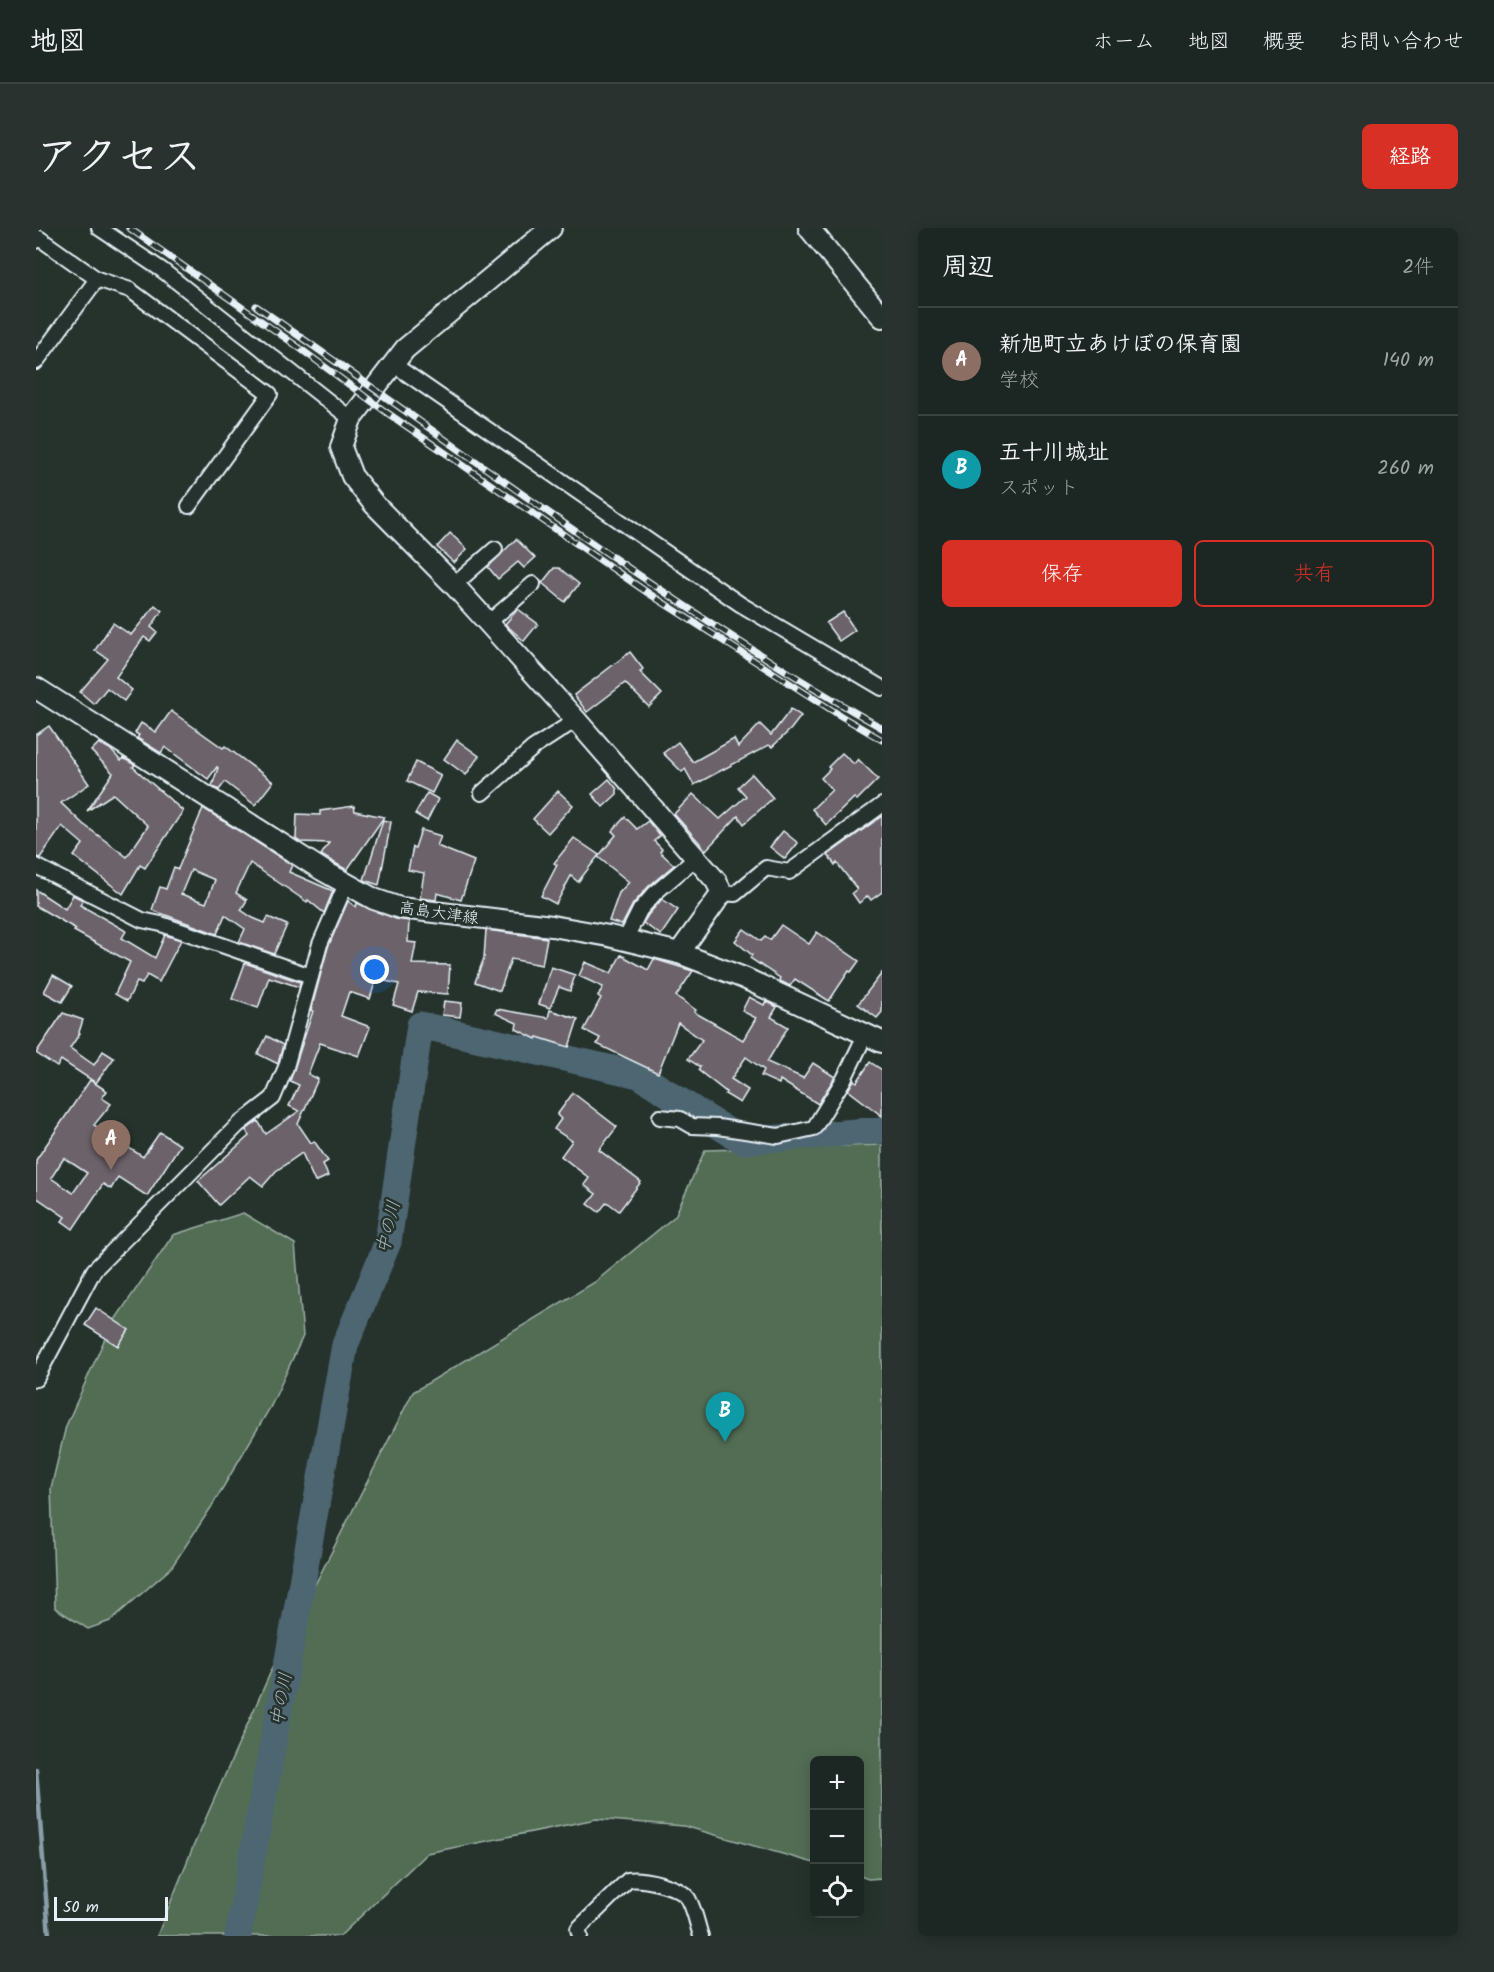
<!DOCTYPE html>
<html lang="ja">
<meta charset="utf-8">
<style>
body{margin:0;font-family:Kalam,"Klee One",sans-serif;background:#29322f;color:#f1f3f6}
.controls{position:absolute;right:18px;bottom:18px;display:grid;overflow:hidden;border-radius:9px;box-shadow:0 3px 15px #0003}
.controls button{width:54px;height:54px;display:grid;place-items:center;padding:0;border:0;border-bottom:2px solid #3a4340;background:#1c2622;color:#f1f3f6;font:30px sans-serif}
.scale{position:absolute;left:18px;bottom:15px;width:114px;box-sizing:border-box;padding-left:6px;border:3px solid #e8f1f8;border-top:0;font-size:16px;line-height:21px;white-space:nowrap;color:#e8f1f8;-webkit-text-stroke:4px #26332d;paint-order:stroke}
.you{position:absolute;left:339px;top:742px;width:21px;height:21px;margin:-15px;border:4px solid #fff;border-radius:50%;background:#1a73e8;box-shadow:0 0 0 9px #1a73e833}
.badge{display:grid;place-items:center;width:39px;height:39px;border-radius:50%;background:#d93025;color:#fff;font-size:20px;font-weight:700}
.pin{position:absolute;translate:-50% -50px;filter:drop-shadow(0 2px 3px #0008)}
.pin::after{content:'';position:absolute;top:32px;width:21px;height:18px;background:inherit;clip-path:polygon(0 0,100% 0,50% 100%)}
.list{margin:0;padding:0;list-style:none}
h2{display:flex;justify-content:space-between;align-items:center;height:78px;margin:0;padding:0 24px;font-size:26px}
h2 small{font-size:20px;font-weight:400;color:#a0a5a5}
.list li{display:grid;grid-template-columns:39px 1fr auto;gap:18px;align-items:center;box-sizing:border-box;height:108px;padding:0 24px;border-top:2px solid #3a4340}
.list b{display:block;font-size:22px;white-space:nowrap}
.list p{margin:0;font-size:20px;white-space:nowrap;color:#a0a5a5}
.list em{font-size:20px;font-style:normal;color:#a0a5a5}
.actions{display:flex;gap:12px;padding:18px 24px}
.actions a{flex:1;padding:14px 0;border:2px solid #d93025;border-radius:9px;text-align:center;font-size:21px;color:#d93025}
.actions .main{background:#d93025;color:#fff}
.icon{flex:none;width:33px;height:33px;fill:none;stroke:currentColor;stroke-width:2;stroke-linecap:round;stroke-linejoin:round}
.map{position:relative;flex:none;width:846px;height:1708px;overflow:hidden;border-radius:9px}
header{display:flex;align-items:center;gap:36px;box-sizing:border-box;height:84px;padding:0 30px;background:#1c2622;border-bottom:2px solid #3a4340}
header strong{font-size:28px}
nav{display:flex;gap:33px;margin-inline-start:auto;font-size:21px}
.intro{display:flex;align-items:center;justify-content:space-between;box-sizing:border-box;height:144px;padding:0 36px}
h1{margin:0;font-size:42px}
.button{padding:15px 27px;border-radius:9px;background:#d93025;color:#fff;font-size:21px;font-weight:700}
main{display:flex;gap:36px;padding:0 36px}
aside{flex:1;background:#1c2622;border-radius:9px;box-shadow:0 3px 15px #0003}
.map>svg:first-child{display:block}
</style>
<header>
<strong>地図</strong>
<nav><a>ホーム</a><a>地図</a><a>概要</a><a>お問い合わせ</a></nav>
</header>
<div class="intro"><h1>アクセス</h1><a class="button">経路</a></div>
<main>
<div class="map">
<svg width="846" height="1708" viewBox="0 0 846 1708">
<rect width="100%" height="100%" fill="#26332d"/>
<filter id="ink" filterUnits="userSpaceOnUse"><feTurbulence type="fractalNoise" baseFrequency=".0167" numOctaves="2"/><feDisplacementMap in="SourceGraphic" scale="12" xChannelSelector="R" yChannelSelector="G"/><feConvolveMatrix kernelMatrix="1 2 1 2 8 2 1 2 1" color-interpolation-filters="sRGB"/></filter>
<g filter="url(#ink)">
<g fill="#526d54" stroke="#9dafa6" stroke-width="1.5">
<path d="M846 917V1650L832 1651 824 1648V1532H778V1635L648 1598 560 1591 391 1625 304 1708H121L157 1619 236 1441 377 1164 559 1054 639 988 669 922Z"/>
<path d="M207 985 259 1016 267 1108 235 1178 176 1278 135 1340 74 1393 52 1401 19 1380 15 1260 30 1198 74 1099 137 1007Z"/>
</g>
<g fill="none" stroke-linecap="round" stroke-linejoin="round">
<path stroke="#8b9ea8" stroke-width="4.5" d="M0 1541 13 1708"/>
<path stroke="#4d6672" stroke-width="27" d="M202 1708 309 1117 352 1014 384 797 603 847 707 913 846 902"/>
</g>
<g fill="#6c636a" stroke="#e8f1f8" stroke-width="1.5" fill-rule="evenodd">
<path d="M414 305 431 321 418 335 401 319Z"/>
<path d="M480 311 499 330 488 340 482 334 462 351 452 339Z"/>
<path d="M518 340H523L543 356 529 374 506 355Z"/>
<path d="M119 377 126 383 115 399 121 404 114 413 108 409 80 449 96 462 88 473 71 460 58 476 44 464 72 431 59 422 77 395 95 407Z"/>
<path d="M482 381 502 396 488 413 469 396Z"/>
<path d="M807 384 819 402 803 413 790 395Z"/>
<path d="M594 424 607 441 604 444 626 466 613 479 589 455 551 484 538 467Z"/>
<path d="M755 481 765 488 755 501 736 519 733 517 658 557 649 541 646 544 627 525 642 514 657 534 698 511 702 519 724 496 735 507Z"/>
<path d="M135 483 187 520 189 518 237 554 219 577 189 554 183 562 176 558 182 540 181 539 172 551 129 519 125 525 101 510 103 507 99 505 105 495 120 504Z"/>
<path d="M13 498 53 556 25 575 47 596 91 629 112 598 77 566 51 583 77 545 55 523 63 515 74 521 85 533 87 530 99 537 97 539 147 583 109 640 104 637 87 666 38 628 47 616 26 598 4 630 0 629V507Z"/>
<path d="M421 512 443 528 430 547 408 531Z"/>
<path d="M806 525 818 536 822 531 842 551 821 572 818 570 790 597 776 581 796 562 785 550 794 541 792 539Z"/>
<path d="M380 534 405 547 396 565 371 553Z"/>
<path d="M716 546 737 570 708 596 702 588 670 622 638 586 657 566 684 591 710 568 702 559Z"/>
<path d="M573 551 581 561V566L567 579 556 566Z"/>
<path d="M522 563 537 577 512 605 497 591Z"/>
<path d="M391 565 402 571 391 593 379 586Z"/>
<path d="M318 578 319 583 348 589 311 642 285 627 293 615 264 614 260 611 261 586 284 587V583Z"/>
<path d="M167 580 256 637 253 644 297 663 288 685 272 672 271 674 214 635 200 665 211 672 205 682 217 690 229 695 232 689 251 697 238 726 203 714 209 701 189 687 181 706 116 682 124 659 130 661 138 639 142 641ZM155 642 179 652 170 675 145 666Z"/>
<path d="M846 588V664L835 672 832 668 823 675 816 665 821 661 801 635 799 637 792 627Z"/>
<path d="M589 589 601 601 612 593 624 608 618 613 626 621 624 624 638 637 613 658 597 676 586 697 573 693 583 665 593 654 562 629 580 607 576 603Z"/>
<path d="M347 592 355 594 343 657 328 652Z"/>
<path d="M385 602 405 608 401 618 438 633 425 672 401 665 400 672 384 670 388 645 372 642 377 619 379 620Z"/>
<path d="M747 603 762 615 749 631 734 619Z"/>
<path d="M538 610 563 627 542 654 535 648 520 676 505 668 521 637 518 635Z"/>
<path d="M0 662 29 681 37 667 47 672 44 677 90 703 86 710 119 730 129 707 145 712 123 754 111 747 106 756 101 754 91 773 79 766 94 734 38 703 40 701 0 678Z"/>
<path d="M626 671 642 682 625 707 607 695 612 687Z"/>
<path d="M312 673 320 679 321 675 360 691 373 693 372 714 380 715 376 736 414 737 412 766 382 764 376 783 357 777 363 756 340 751 334 771 313 764 305 788 334 799 323 828 284 815 272 846 282 851 262 896 275 915 278 913 292 933 287 936 292 948 279 954 266 925 240 943 227 958 214 948 183 977 162 953 213 908 210 902 222 893 230 906 263 883 253 878 263 857 254 853 277 783 275 782 292 719Z"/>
<path d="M745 697 773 716 781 704 823 733 815 744 813 743 793 773 759 751 754 758 746 754 743 752 744 750 714 730 716 727 699 713 708 701 725 713 729 709 734 712Z"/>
<path d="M450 702 511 710 506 737 475 731 464 763 439 754 448 730Z"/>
<path d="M585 727 612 742 618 731 657 743 640 768 660 782 658 784 707 812 720 790 706 783 713 769 728 777 730 773 741 779 735 789 752 799 731 834 767 850 777 835 799 849 782 876 744 852 743 856 725 848 728 842 710 829 695 851 712 862 704 875 689 866 690 864 662 842 664 839 652 831 666 812 642 795 622 845 561 816 564 810 548 802 565 770 562 768 567 759 543 748 549 734 575 745Z"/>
<path d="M209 735 264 754 263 759 233 749 222 780 196 771Z"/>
<path d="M515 739 539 747 534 763 523 759 514 780 503 776Z"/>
<path d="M846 745V784L841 790 822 776Z"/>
<path d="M17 747 36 758 26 774 8 764Z"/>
<path d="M408 773 426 775 424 789 406 787Z"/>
<path d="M461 781 512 790 514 782 542 791 533 819 501 809 500 811 480 801 481 795 459 785Z"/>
<path d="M27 785 47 792 43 804 44 805 34 820 58 837 67 823 78 830 60 855 25 832 21 839 0 825Z"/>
<path d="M231 808 247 817 242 836 222 826Z"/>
<path d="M834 834 846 842V888L812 862 818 852 821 854Z"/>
<path d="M54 852 71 863 66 870 75 876 58 897 107 929 124 904 144 917 111 968 82 949 75 961 67 956 37 1001 26 993 29 989 0 969V932ZM28 930 51 945 37 965 15 950Z"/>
<path d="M537 865 581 899 563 922 605 954 583 983 571 974 563 984 552 976 560 966 548 957 553 950 525 928 536 913 518 901 525 891 521 887Z"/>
<path d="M60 1080 93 1102 82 1118 49 1097Z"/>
</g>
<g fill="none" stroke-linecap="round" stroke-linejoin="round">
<g stroke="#e8f1f8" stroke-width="18">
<g id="street">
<path d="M63 0 126 42 315 191"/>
<path d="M0 13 3 10 61 51 94 62 234 166 153 278"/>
<path d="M0 134 61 51"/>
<path d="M357 136 704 376 846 460"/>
<path d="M418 357 459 321"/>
<path d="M452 395 497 356"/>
<path d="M446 565 497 520 540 492"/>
<path d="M0 638 106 692 125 696 275 748"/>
<path d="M686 665 699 666 730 640 753 644 846 577"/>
<path d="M589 712 604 682 619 665 660 630"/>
<path d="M624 889 644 891 656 898 682 899 742 908 778 900 808 851 830 805"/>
<path d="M0 1151 58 1042 202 897 237 870 250 839 284 716 310 656"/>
<path d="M544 1708 542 1701 592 1652C606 1650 646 1658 653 1672 659 1683 661 1696 665 1708"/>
</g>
</g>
<g stroke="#e8f1f8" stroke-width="24">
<g id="secondary">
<path d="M515 0 369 121 315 191 305 219 316 248 338 276 418 357 540 492 680 653 686 665 643 725"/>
<path d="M773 0 846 89"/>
<path d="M0 460 286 642 338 671 364 680 516 698 573 708 643 725 708 750 846 814"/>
</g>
</g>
<use href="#street" stroke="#26332d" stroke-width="14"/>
<use href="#secondary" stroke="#26332d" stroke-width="20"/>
<g stroke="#e8f1f8" stroke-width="7">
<g id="rail">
<path d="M93 0 258 116 350 184 612 365 805 488 846 512"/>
<path d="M220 78C427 221 627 375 846 500"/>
</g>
</g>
<use href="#rail" stroke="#26332d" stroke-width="4.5" stroke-dasharray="14" stroke-linecap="butt"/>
</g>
</g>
<g text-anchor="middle" stroke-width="5" stroke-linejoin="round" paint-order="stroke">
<g font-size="16" fill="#e8f1f8" stroke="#26332d">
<text transform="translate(403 684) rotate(8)" y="6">高島大津線</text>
</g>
<g font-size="18" font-style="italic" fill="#aab9c2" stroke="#26332d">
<text transform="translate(352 999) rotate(-77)" y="6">中の川</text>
<text transform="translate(245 1471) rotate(-80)" y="6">中の川</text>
</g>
</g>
</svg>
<div class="controls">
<button>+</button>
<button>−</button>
<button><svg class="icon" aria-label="locate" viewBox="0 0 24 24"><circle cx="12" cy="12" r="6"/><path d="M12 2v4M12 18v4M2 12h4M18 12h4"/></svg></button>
</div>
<div class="scale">50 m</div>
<div class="you"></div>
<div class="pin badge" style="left:75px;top:942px;background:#8d6e63">A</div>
<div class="pin badge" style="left:689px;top:1214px;background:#0f9aa8">B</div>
</div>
<aside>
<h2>周辺<small>2件</small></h2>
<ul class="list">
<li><span class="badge" style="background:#8d6e63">A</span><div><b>新旭町立あけぼの保育園</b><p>学校</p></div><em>140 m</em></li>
<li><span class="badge" style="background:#0f9aa8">B</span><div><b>五十川城址</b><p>スポット</p></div><em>260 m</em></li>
</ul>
<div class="actions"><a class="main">保存</a><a>共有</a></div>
</aside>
</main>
